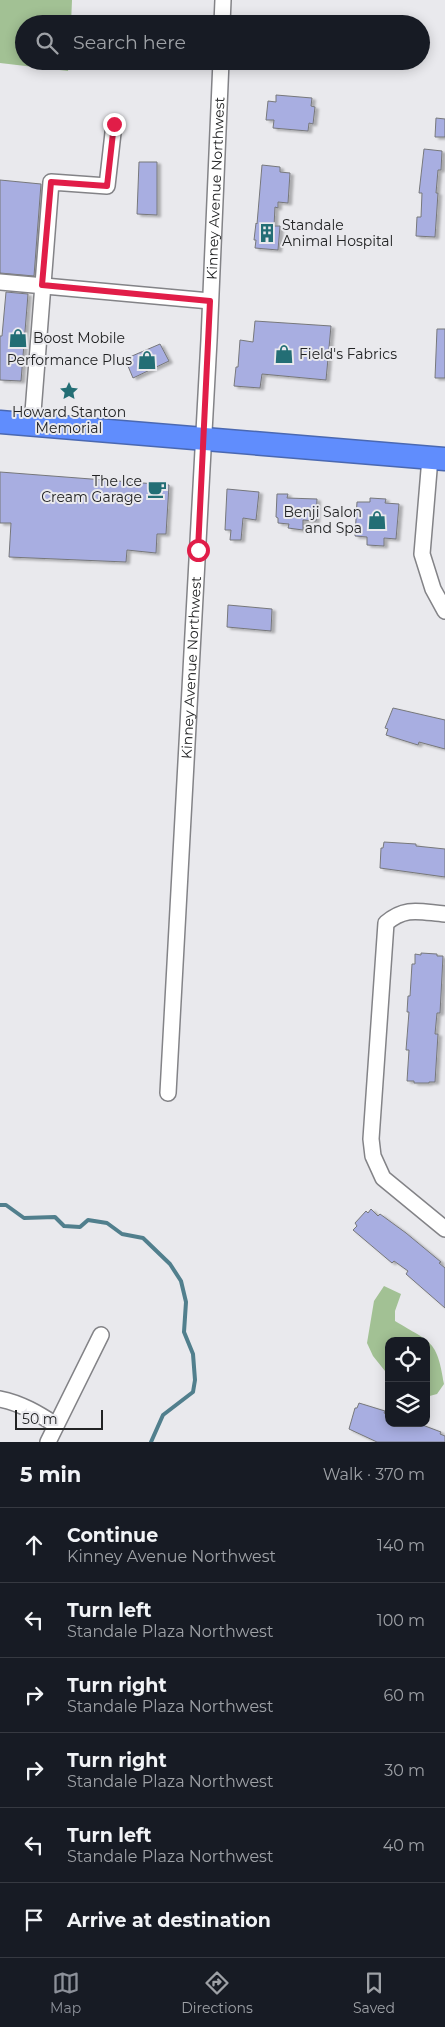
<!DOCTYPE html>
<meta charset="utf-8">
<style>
body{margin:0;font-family:Montserrat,sans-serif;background:#242831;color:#f1f3f6}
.controls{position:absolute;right:15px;bottom:15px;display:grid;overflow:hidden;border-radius:10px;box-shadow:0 2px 12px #0003}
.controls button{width:45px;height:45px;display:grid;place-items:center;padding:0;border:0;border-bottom:1px solid #363941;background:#171b24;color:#f1f3f6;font:25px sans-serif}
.scale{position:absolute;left:15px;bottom:12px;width:88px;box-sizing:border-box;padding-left:5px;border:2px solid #222324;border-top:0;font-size:14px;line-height:18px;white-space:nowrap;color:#222324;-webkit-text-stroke:4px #e9e9ed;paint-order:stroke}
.stop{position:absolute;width:15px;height:15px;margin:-11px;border:4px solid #e11d48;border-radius:50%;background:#fff}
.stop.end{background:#e11d48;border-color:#fff;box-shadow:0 1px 5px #0008}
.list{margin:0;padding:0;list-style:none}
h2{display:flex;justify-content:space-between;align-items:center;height:65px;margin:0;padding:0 20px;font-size:21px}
h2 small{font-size:16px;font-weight:400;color:#9ea1a6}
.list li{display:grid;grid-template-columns:32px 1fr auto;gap:15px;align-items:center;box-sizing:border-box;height:75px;padding:0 20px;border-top:1px solid #363941}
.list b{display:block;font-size:19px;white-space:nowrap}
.list p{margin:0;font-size:16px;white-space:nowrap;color:#9ea1a6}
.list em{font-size:16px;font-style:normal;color:#9ea1a6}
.icon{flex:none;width:28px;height:28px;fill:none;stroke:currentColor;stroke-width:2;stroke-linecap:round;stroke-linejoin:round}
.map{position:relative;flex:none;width:445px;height:1442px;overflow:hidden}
.search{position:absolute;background:#171b24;box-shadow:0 2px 12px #0003;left:15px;right:15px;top:15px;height:55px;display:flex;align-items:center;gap:12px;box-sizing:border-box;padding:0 18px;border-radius:28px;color:#9ea1a6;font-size:19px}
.sheet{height:515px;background:#171b24}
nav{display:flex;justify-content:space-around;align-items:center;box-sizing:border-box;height:70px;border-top:1px solid #363941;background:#171b24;font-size:14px;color:#9ea1a6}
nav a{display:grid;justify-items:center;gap:2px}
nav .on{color:#8c9099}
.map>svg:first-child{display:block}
</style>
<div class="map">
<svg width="445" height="1442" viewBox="0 0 445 1442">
<defs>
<filter id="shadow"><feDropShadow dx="3.5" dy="2" stdDeviation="1" flood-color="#0004"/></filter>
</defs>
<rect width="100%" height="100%" fill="#e9e9ed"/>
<g fill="#a2c194">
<path d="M0 0H72L71 24H24V61H69L68 71 0 63Z"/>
<path d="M384 1286 401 1294 395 1311V1321C431 1343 437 1339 444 1384L437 1394 426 1397V1341H389V1376L373 1356 367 1343 374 1301Z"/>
</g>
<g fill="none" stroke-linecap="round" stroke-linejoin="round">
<path stroke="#517f8d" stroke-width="4" d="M0 1205H6L24 1218 55 1217 64 1226 80 1227 88 1220 107 1223 122 1234 143 1238 170 1264 181 1281 186 1302 184 1332 193 1354 195 1380 193 1392 163 1415 151 1442"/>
</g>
<g fill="#a8aee1" stroke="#77787b" filter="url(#shadow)">
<path d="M276 95 312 98 311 106 315 107 313 124 309 123 308 131 273 128 274 120H266L268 101 276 102Z"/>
<path d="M436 118 445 119V137H435Z"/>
<path d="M424 149 442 151 441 170H438L436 193H438L435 237 416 236 417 217H421L422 193H419Z"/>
<path d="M139 162H157V215L137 214Z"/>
<path d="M262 165 280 167V172L290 173 288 203 278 202V208L275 207 274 226H280L278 250 255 248 256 240H254L256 223 257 224Z"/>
<path d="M0 180 41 184 34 276 0 273Z"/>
<path d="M6 292 28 294 21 381 0 380V336H2Z"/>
<path d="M255 321 331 326 326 380 262 374 260 388 234 386 236 367H238L240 340 253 342Z"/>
<path d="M437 329H445V378H435Z"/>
<path d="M160 344 169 361 133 378 125 359Z"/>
<path d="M0 472 169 485 166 534H157L156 553 127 550 126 562 9 557 11 523H0Z"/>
<path d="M227 489 259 492 256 520 243 518 241 540H230L231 530H225Z"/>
<path d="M277 494H288L287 498 317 499 316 521 303 520V530L288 528 289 524 278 523V518L276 517Z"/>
<path d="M370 498 386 499 385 503 399 504 396 539 384 538V546L367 545V537L355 536 357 502H370Z"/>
<path d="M228 605 272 609 271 631 227 627Z"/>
<path d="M393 708 445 720V749L419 742 418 745 386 735 388 729 385 728Z"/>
<path d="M384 842 416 844V846L445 849V877L380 868 381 848H383Z"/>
<path d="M421 953 437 954V956H443L440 1013H437L435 1034H438L435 1082H429V1083H414V1081H407L409 1050H406L409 1012H407L408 996H410L412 964H415V954L421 955Z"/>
<path d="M371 1209 378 1216 380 1214 406 1233 441 1262 439 1263 445 1268V1308L406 1274 408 1271 394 1261 392 1263 353 1230 357 1226 355 1223 366 1211 368 1213Z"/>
<path d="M359 1403 385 1411 384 1413 389 1415V1423H417L441 1432 440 1434 445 1436V1442H377L349 1429 355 1408H357Z"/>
</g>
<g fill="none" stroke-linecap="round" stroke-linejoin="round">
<g stroke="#838387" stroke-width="18">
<g id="minor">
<path d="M222 24 223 0"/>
<path d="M0 282 210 301"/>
<path d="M32 425 51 182 107 186 114 124"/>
<path d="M430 458 422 554 433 589 445 611"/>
<path d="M445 914C420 912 406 906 386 923L371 1139 373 1156 383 1178 445 1229"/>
<path id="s1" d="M168 1093 209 340 221 61"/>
<path d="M0 1399C21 1403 39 1414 56 1425"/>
<path d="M48 1442 101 1335"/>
</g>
</g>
<g stroke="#4a68b1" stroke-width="25">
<path id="highway" d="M0 422 445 459"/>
</g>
<use href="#minor" stroke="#fff" stroke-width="15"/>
<use href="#highway" stroke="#608dfd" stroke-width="22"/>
</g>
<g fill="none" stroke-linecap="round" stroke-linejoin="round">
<path stroke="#e11d48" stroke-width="6" d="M114 124 107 186 51 182 42 285 210 301 198 550"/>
</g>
<defs>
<g id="building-bare" transform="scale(1.5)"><path d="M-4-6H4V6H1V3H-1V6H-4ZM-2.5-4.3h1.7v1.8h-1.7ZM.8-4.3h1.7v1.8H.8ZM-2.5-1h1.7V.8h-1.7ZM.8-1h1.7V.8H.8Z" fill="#236e75" stroke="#e9e9ed" stroke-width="2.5" paint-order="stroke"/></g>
<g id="shop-bare" transform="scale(1.5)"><path d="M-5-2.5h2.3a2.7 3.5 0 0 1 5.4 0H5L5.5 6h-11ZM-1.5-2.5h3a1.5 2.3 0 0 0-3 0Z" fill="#236e75" stroke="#e9e9ed" stroke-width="2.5" paint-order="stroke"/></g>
<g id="sight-bare" transform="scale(1.5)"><path d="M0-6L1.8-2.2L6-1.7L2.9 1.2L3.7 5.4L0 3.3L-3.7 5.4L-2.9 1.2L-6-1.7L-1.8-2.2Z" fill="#236e75" stroke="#e9e9ed" stroke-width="2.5" paint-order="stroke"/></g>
<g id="cafe-bare" transform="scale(1.5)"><path d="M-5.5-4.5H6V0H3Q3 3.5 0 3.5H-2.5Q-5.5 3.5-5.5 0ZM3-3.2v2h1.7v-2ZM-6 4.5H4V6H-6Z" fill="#236e75" stroke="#e9e9ed" stroke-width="2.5" paint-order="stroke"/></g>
</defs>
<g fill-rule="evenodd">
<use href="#building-bare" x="267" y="233"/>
<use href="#shop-bare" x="18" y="338"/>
<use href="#shop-bare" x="284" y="354"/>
<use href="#shop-bare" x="147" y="360"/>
<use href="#sight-bare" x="69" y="391"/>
<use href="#cafe-bare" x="157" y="489"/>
<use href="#shop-bare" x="377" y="520"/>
</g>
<g text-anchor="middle" stroke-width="4" stroke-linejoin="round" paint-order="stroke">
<g font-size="14" fill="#222324" stroke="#e9e9ed">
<text dy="5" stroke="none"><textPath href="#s1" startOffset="906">Kinney Avenue Northwest</textPath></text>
<text dy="5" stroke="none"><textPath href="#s1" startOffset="426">Kinney Avenue Northwest</textPath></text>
</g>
<g font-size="14" fill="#222324" stroke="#e9e9ed" text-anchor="start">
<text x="282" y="230">Standale<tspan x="282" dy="16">Animal Hospital</tspan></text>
<text x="33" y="343">Boost Mobile</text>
<text x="299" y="359">Field's Fabrics</text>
<text x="132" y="365" text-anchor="end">Performance Plus</text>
<text x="69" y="417" text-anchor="middle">Howard Stanton<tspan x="69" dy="16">Memorial</tspan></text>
<text x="142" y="486" text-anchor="end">The Ice<tspan x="142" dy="16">Cream Garage</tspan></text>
<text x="362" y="517" text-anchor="end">Benji Salon<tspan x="362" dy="16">and Spa</tspan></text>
</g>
</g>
</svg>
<div class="controls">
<button><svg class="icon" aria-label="locate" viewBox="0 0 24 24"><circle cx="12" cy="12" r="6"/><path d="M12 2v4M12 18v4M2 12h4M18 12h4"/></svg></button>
<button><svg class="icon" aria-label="layers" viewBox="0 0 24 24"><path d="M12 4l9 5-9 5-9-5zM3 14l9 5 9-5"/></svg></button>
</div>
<div class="scale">50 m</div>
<div class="stop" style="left:198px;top:550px"></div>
<div class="stop end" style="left:114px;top:124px"></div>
<div class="search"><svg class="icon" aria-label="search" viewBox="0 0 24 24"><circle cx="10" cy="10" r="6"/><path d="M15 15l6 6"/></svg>Search here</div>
</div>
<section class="sheet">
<h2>5 min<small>Walk · 370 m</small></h2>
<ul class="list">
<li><svg class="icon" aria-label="ahead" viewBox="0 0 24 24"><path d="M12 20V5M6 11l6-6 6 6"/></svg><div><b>Continue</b><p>Kinney Avenue Northwest</p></div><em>140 m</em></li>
<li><svg class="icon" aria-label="left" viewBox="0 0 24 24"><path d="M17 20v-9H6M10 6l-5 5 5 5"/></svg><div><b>Turn left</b><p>Standale Plaza Northwest</p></div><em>100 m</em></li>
<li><svg class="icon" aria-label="right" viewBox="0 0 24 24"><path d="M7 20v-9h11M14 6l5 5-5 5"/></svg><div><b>Turn right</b><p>Standale Plaza Northwest</p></div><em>60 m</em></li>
<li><svg class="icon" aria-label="right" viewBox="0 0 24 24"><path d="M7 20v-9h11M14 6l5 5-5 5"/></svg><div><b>Turn right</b><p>Standale Plaza Northwest</p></div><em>30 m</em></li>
<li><svg class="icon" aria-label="left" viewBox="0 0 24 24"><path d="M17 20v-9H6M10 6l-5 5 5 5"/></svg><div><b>Turn left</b><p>Standale Plaza Northwest</p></div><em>40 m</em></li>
<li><svg class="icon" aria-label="arrive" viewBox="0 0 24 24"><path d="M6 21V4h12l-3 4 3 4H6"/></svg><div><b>Arrive at destination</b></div></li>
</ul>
</section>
<nav>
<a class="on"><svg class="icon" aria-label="map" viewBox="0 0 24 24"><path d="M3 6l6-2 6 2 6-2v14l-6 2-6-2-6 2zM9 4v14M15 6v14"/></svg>Map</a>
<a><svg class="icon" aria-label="directions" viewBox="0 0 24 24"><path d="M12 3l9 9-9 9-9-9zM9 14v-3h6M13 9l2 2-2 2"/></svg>Directions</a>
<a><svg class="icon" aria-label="saved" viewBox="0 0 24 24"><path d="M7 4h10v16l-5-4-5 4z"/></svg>Saved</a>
</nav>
